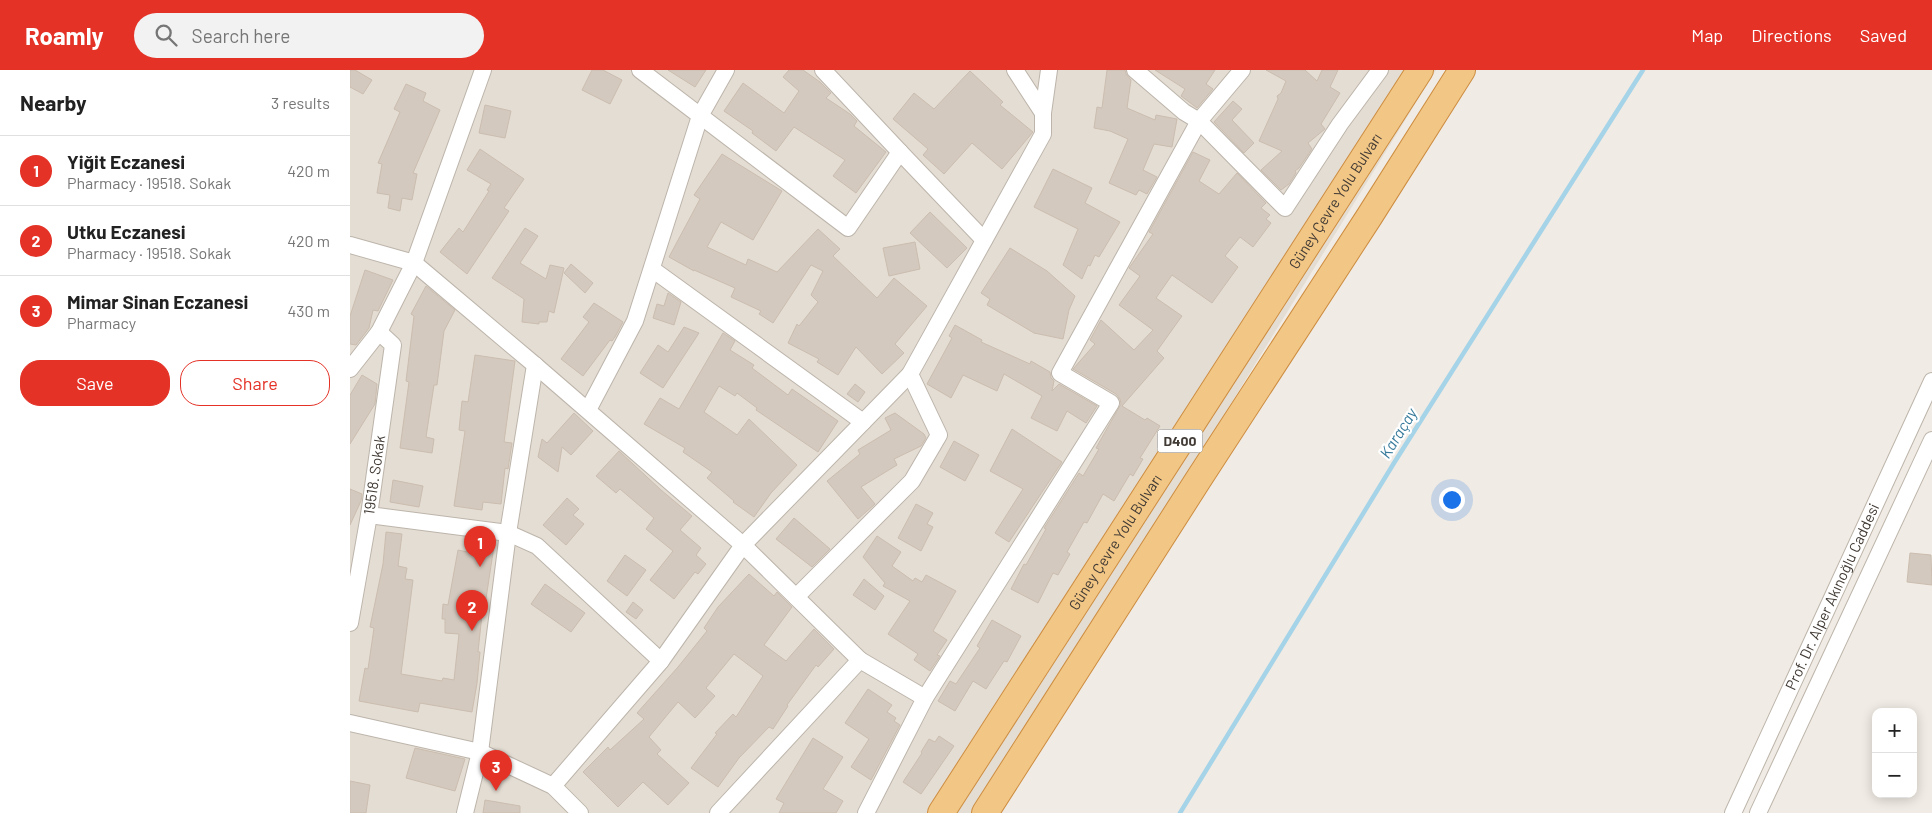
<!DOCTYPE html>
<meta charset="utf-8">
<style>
body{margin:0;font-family:Barlow,sans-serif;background:#f2f2f2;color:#222}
.controls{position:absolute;right:15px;bottom:15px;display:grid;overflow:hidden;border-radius:10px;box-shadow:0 2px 12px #0003}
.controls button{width:45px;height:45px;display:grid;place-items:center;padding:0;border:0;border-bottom:1px solid #e0e0e0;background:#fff;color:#222;font:25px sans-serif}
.you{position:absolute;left:1101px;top:429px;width:18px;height:18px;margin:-12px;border:4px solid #fff;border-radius:50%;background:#1a73e8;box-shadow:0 0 0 8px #1a73e833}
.badge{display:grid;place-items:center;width:32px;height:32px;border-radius:50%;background:#e43227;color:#fff;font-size:16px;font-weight:700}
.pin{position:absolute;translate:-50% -41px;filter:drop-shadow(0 1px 2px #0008)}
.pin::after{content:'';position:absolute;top:26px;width:18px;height:15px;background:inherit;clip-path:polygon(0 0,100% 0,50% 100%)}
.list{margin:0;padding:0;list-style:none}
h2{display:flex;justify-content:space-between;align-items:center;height:65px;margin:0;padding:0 20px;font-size:21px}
h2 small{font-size:16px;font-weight:400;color:#767676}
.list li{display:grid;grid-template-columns:32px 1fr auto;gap:15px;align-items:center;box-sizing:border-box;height:70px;padding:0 20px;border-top:1px solid #e0e0e0}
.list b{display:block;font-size:19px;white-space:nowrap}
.list p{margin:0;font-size:16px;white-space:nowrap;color:#767676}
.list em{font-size:16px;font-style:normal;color:#767676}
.actions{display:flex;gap:10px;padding:15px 20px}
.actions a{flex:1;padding:11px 0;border:1px solid #e43227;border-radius:20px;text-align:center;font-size:18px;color:#e43227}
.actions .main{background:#e43227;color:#fff}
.icon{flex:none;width:28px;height:28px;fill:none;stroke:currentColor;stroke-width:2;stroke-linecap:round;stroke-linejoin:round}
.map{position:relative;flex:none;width:1582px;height:743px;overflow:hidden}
header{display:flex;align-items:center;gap:30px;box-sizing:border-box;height:70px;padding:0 25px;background:#e43227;color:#fff}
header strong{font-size:24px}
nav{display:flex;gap:28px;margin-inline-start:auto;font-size:18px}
.search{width:350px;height:45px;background:#f2f2f2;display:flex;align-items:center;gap:12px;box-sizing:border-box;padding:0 18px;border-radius:28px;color:#767676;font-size:19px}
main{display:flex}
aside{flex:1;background:#fff}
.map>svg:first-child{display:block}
</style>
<header>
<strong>Roamly</strong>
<div class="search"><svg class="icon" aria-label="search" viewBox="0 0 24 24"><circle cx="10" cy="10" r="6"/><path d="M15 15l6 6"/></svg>Search here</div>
<nav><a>Map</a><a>Directions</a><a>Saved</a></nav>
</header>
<main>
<aside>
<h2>Nearby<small>3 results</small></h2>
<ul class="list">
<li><span class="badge">1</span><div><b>Yiğit Eczanesi</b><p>Pharmacy · 19518. Sokak</p></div><em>420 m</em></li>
<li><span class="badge">2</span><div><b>Utku Eczanesi</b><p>Pharmacy · 19518. Sokak</p></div><em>420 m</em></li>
<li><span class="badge">3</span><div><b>Mimar Sinan Eczanesi</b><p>Pharmacy</p></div><em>430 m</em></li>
</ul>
<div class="actions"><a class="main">Save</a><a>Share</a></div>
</aside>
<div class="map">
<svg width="1582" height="743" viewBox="0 0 1582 743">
<rect width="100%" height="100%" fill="#f0ebe4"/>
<path fill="#e4ddd3" d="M0 0H1086L629 743H0Z"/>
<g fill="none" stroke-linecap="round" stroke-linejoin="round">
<path stroke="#a5d3e8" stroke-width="4.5" d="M830 743 1044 393 1293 0"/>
</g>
<g fill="#d4c9be" stroke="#cbbdaf">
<path d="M0 0H5L22 10 13 24 0 17Z"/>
<path d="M242 0H253L272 10 260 34 232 20Z"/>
<path d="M318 0H356L345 17Z"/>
<path d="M439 0H453L470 12 481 23 476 28 500 44 507 51 504 56 536 82 506 123 483 106 495 90 444 57 426 81 402 63 403 61 374 41 393 13 434 43 449 21 433 7Z"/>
<path d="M757 0H775L776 4 781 10 777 38 805 50 806 45 827 49 822 77 804 74 793 100 807 107 797 124 789 120 786 125 759 113 778 69 760 61 744 58 747 37 752 38Z"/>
<path d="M805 0H865L856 14 863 19 847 38 831 26 835 19Z"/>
<path d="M916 0H955L967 11 972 0H988L980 17 990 23 971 54 975 59 958 73 962 79 949 98 945 101 946 103 939 114 931 120 911 100 932 81 909 71 928 29 927 26 931 23 936 11Z"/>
<path d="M620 1 653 32 650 35 683 62 652 99 622 73 594 104 573 85 578 79 543 49 564 23 584 39Z"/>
<path d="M56 14 76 23 73 31 90 40 63 103 67 104 62 130 52 128 50 141 38 138 40 125 27 123 32 94 28 93 50 42 44 39Z"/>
<path d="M883 31 892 39 882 50 904 73 894 83 864 52Z"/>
<path d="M135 35 161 41 155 68 129 63Z"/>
<path d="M130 79 174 109 154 138 159 141 117 204 90 182 109 158 113 162 139 121 137 120 141 114 117 100Z"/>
<path d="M843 82 860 90 849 111 869 124 887 103 916 133 911 138 920 145 916 149 921 153 903 177 890 167 875 186 888 197 862 233 822 205 806 228 832 246 807 281 814 288 772 336 795 350 797 348 810 356 790 388 793 389 783 406 780 404 764 431 753 424 737 453 734 452 717 482 720 484 708 505 703 503 688 533 661 519 674 494 676 495 696 459 694 458 729 403 733 406 749 379 746 378 771 334 770 329 766 324 723 299 745 274 740 270 751 250 784 280 803 260 769 235 790 206 779 198 803 164 799 162Z"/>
<path d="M372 84 432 121 403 170 371 152 357 177 396 195 398 189 427 202 468 159 490 179 483 186 527 228 544 208 577 236 545 274 554 283 532 304 506 277 488 305 467 292 469 289 438 273 447 254 449 256 468 232 461 225 473 201 461 195 423 253 409 244 411 241 381 227 385 218 344 200V201L319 187 350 129 344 125Z"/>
<path d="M703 99 742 118 735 133 770 152 749 187 745 185 740 196 738 195 732 209 713 195 728 159 684 137Z"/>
<path d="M580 142 617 178 597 198 560 163Z"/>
<path d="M175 158 188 166 170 193 196 209 200 195 214 198 204 243 199 241 197 252H189V254L172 252 174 229 142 208Z"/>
<path d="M565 172 570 199 539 206 533 178Z"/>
<path d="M660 178 697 201 725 226 719 240 713 269 684 263 637 235 640 229 631 223Z"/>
<path d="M221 194 243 213 235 223 214 203Z"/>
<path d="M15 200 43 210 28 241 23 240 19 258 6 275 0 274V246Z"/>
<path d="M76 216 105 240 94 261 87 315H84L76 367 84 369 82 383 50 378 59 312 56 311 64 246 61 244Z"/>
<path d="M318 223 331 232 324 255 303 248 307 234 314 236Z"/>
<path d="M244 233 273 252 265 267 262 271 260 270 233 306 211 289 239 252 233 247Z"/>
<path d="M605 255 632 270 631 272 680 294 681 291 700 302 701 308 704 311 702 321 709 314 747 336 736 353 717 341 707 361 681 348 692 326 654 304 647 321 613 305 601 328 577 314 602 268 599 266Z"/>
<path d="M334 257 349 263 313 318 290 303 308 275 318 282Z"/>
<path d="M373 263 385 271 380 280 404 295 402 298 438 325 442 319 488 351 468 382 406 340 407 338 387 323 385 326 369 316 354 342 387 365 399 349 447 395 421 423 404 447 383 432 384 431 357 408 362 402 333 382 335 378 294 354 310 328 329 339Z"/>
<path d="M125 285 165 291 154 372 162 373 158 399 155 398 151 434 133 432 132 440 104 436 115 361 109 360 112 331 118 332Z"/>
<path d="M12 305 27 314 25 334 0 374V325Z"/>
<path d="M505 314 515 322 508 332 497 324Z"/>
<path d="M224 343 243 361 221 385 212 377 208 402 188 387 192 369 197 373Z"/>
<path d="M545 343 574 364 576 368 571 376 544 389 547 395 511 417 525 434 508 449 477 411 510 384 508 380 541 360 535 348Z"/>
<path d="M662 359 712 392 659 472 645 463 673 419 640 401Z"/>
<path d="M604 371 629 385 615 411 590 397Z"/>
<path d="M269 381 311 420 342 446 330 460 351 478 346 485 356 494 348 504 345 502 324 529 300 510 323 481 296 459 304 448 270 419 266 423 246 406Z"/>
<path d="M43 410 73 416 69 437 40 432Z"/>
<path d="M0 419 12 424 11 431 0 455Z"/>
<path d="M217 428 229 439 223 445 234 454 216 475 193 455Z"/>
<path d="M566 434 583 443 577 454 583 457 571 481 548 468Z"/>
<path d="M444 448 480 479 462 497 426 469Z"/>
<path d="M36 462 52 464 48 496 57 498 55 509 63 510 51 604 92 611 93 608 104 610 109 564 95 563V549H92L93 534 98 535 108 480 117 482 120 471 144 476 135 535H133L128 582H130L127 613 122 642 70 633 68 642 9 631 15 598 18 599 24 558 20 557 33 494Z"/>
<path d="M527 466 551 482 542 496 563 511 565 508 572 512 576 505 606 521 583 561 597 570 587 585 590 586 580 601 564 590 568 584 538 564 560 531 533 516 535 513 513 487Z"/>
<path d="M1560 483 1581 485 1582 515 1557 512Z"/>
<path d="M275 485 296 500 277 526 257 511Z"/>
<path d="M399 504 424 526 427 522 442 537 414 575 436 591 464 559 484 579 468 597 466 595 437 635 438 636 423 659 419 657 389 688 368 717 341 698 367 664 365 663 383 644 386 647 413 606 384 584 356 618 365 626 345 648 328 632 299 667 311 680 307 684 339 713 318 735 293 712 268 737 233 702 258 677 260 680 294 649 287 643 328 597 357 561 354 558 368 537Z"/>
<path d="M514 509 534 526 525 540 503 525Z"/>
<path d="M195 514 235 543 221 562 181 534Z"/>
<path d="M283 532 293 540 286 549 276 542Z"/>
<path d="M642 550 671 566 657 592 654 591 636 619 623 611 605 641 588 631 600 611 606 614 630 578 627 576Z"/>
<path d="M518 619 542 635 537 642 546 648 544 651 550 655 521 710 501 697 519 669 495 653Z"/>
<path d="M589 666 604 676 571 724 553 712 572 683 571 682 579 669 585 672Z"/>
<path d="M463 668 493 687 473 719 493 731 486 743H429L434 733 426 729Z"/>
<path d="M65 678 115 689 105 721 56 708Z"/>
<path d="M0 711 20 715 16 743H0Z"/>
<path d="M135 730 170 736V743H133Z"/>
</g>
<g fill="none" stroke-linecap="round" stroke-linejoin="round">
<g stroke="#bdb5ab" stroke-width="18">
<g id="minor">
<path d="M290 0 498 158 550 82 634 170"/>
<path d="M473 0 550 82"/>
<path d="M665 0 693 43"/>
<path d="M785 0 834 42 849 51 935 138 990 54 1030 0"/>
<path d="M0 175 64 193 185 295 393 475 510 590"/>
<path d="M302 199 513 352"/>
<path d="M0 299 29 262 64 193 133 0"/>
<path d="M238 340 285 251 350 46 376 0"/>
<path d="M19 445 158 463 187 476 311 591"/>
<path d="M446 527 562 411 589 365 560 304"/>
<path id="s1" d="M0 553 19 445 43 275 29 262"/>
<path d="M0 653 130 682 203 716 230 743"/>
<path d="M203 716 311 591 393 475 560 304 693 64V43L699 0"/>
<path d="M115 743 130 682 158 463 185 295"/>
<path d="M368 743 510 590 575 628"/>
<path d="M516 743 575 628 761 333 710 303 849 51 892 0"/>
<path id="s2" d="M1383 743 1582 311"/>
<path d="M1408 743 1582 370"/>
</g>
</g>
<g stroke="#cd8d41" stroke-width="28">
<g id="trunk">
<path id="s3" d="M591 743 1070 0"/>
<path d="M635 743 848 410 1019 147 1112 0"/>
</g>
</g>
<use href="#minor" stroke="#fff" stroke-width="16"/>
<use href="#trunk" stroke="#f2c685" stroke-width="26"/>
</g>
<g text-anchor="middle" stroke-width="4.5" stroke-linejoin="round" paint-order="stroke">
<rect fill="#fff" stroke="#7b7672" stroke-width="1" x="807.5" y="359.5" width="45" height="23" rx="4"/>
<g font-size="14" font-weight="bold" fill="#423b35">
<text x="830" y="376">D400</text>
</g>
<g font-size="15" fill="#423b35" stroke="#fff">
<text dy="5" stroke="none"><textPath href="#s3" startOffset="728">Güney Çevre Yolu Bulvarı</textPath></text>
<text dy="5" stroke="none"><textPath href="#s1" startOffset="150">19518. Sokak</textPath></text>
<text dy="5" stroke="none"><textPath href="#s3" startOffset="322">Güney Çevre Yolu Bulvarı</textPath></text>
<text dy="5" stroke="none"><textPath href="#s2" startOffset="238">Prof. Dr. Alper Akınoğlu Caddesi</textPath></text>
</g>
<g font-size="16" font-style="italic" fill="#377a9b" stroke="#fff">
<text transform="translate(1048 363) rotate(-58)" y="6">Karaçay</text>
</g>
</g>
</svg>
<div class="controls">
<button>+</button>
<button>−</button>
</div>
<div class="you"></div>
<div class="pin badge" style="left:130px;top:497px">1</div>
<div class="pin badge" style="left:122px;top:561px">2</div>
<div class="pin badge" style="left:146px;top:721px">3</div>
</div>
</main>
